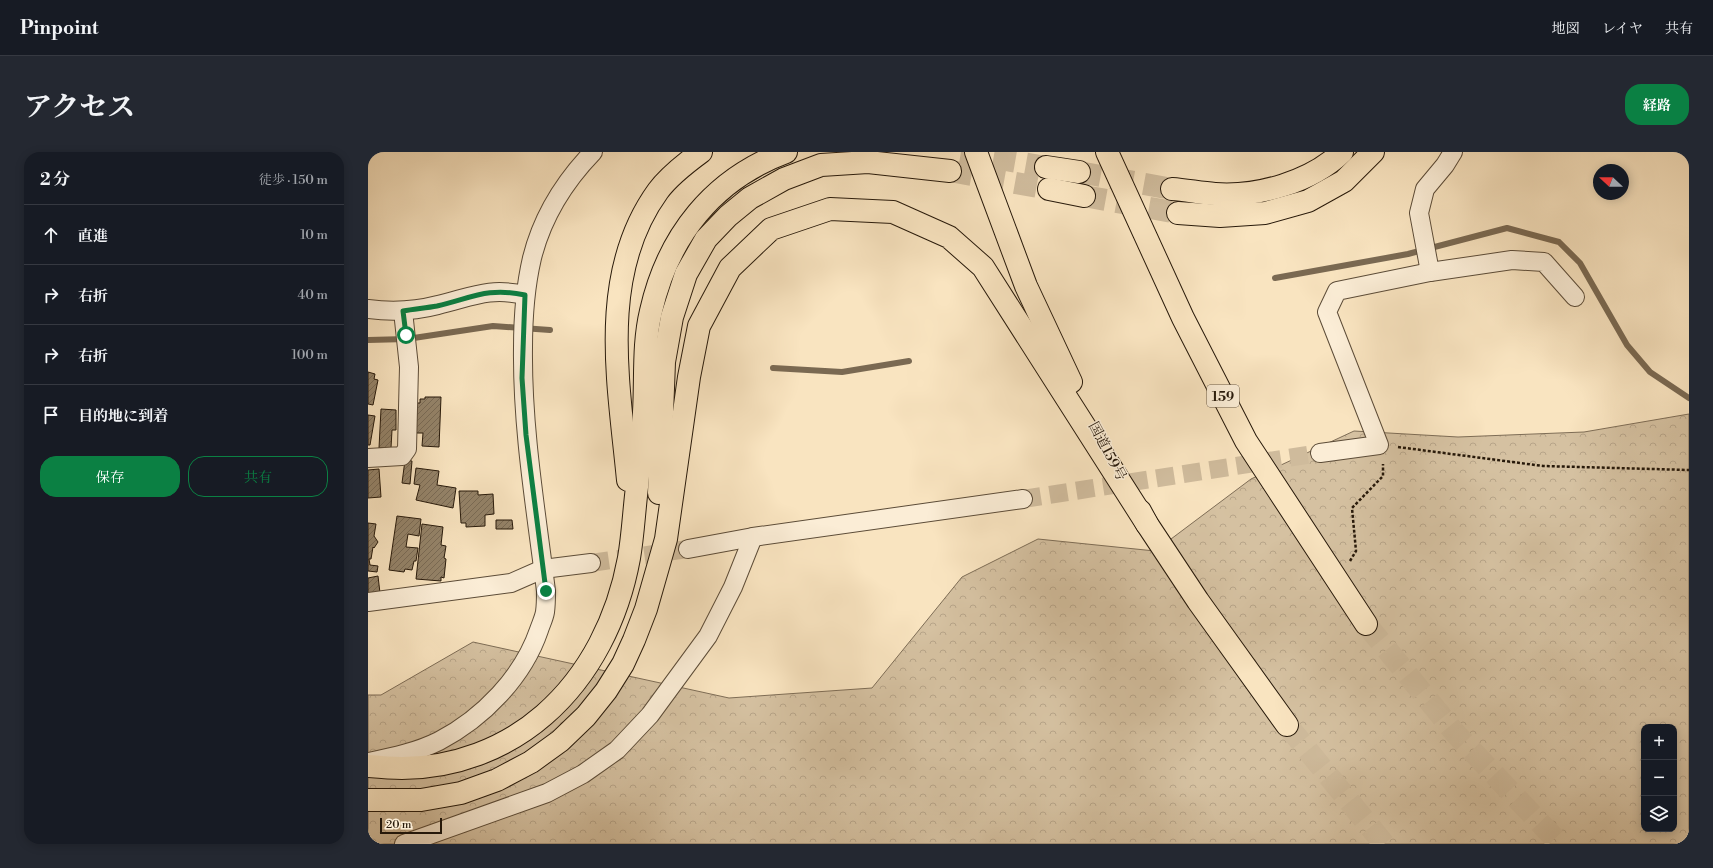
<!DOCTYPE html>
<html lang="ja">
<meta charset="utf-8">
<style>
body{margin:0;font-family:"Libre Bodoni","Noto Serif JP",serif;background:#242831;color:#f1f3f6}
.controls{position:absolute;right:12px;bottom:12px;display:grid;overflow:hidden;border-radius:8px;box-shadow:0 2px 10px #0003}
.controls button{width:36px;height:36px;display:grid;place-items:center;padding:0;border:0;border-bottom:1px solid #363941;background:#171b24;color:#f1f3f6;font:20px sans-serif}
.compass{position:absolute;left:1225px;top:12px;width:36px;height:36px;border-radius:50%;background:#171b24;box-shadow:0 2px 10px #0003;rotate:292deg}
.scale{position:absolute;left:12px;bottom:10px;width:62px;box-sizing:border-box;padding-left:4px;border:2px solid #27190a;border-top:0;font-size:11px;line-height:14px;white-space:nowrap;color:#27190a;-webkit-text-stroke:3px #fbedd6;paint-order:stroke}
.stop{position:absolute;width:12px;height:12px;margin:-9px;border:3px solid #0b8043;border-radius:50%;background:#fff}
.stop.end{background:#0b8043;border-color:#fff;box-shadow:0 1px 4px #0008}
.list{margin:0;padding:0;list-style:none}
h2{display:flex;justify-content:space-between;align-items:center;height:52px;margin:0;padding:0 16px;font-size:17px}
h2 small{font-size:13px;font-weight:400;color:#9ea1a6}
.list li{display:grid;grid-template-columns:26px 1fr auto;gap:12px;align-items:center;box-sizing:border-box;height:60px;padding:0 16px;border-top:1px solid #363941}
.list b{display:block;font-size:15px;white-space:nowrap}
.list em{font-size:13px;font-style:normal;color:#9ea1a6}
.actions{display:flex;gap:8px;padding:12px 16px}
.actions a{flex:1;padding:9px 0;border:1px solid #0b8043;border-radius:16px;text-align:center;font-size:14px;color:#0b8043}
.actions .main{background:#0b8043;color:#fff}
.icon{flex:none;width:22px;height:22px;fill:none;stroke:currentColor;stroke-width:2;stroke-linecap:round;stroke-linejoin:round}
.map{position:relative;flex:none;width:1321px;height:692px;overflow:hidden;border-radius:16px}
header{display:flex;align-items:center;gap:24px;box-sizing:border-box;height:56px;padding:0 20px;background:#171b24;border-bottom:1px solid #363941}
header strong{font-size:19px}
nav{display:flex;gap:22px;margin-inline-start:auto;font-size:14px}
.intro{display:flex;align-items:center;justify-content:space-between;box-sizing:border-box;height:96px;padding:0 24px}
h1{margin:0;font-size:28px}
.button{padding:10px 18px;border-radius:16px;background:#0b8043;color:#fff;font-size:14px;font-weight:700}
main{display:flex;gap:24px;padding:0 24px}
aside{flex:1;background:#171b24;border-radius:16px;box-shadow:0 2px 10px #0003}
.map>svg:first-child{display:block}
</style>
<header>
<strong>Pinpoint</strong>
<nav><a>地図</a><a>レイヤ</a><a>共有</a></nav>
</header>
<div class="intro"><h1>アクセス</h1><a class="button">経路</a></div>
<main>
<aside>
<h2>2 分<small>徒歩 · 150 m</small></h2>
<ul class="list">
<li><svg class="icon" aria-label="ahead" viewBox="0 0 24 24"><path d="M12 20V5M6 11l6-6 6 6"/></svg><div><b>直進</b></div><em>10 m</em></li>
<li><svg class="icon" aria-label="right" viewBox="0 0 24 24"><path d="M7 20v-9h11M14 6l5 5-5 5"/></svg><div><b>右折</b></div><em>40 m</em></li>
<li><svg class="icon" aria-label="right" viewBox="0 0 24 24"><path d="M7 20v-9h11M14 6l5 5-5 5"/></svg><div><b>右折</b></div><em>100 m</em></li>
<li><svg class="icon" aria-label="arrive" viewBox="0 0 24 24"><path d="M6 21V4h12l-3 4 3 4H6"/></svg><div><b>目的地に到着</b></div></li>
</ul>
<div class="actions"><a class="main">保存</a><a>共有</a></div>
</aside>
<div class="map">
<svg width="1321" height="692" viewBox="0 0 1321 692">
<defs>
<pattern id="forest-crowns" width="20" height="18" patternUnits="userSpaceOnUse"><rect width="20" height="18" fill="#d5c1a1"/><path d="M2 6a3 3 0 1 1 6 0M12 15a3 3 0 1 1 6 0" fill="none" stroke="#b7a589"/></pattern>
<pattern id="building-hatch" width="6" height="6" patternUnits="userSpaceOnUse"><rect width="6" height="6" fill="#948369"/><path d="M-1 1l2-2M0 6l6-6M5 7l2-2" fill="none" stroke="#796a55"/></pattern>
</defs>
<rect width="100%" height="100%" fill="#f9e4c0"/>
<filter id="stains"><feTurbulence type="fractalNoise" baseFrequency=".005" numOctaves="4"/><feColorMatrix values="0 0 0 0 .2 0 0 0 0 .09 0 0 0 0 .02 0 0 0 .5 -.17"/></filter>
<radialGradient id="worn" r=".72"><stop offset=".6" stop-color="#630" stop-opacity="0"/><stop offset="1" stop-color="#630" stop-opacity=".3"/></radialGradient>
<path fill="url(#forest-crowns)" stroke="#7e6d56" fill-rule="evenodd" d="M1321 262V692H0V543H13L105 490 361 546 504 536 594 425 670 387 787 399 883 327 986 279 1090 285 1216 280ZM1276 575H1306V677H1276Z"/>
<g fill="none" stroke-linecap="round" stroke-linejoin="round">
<g stroke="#7a6952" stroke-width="6">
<path d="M907 126 1040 102 1139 76 1191 90 1212 111 1259 193 1282 220 1321 246"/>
<path d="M0 188 39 187 125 174 182 178"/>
<path d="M405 216 474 220 541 209"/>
</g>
</g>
<g fill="url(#building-hatch)" stroke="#27190a">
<path d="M0 220 7 222 6 227 10 228 5 253 0 252Z"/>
<path d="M57 245H73L71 295 54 294 55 281H48L49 251H52V247H57Z"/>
<path d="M13 257 28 258V278H24L23 296H11Z"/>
<path d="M0 263 7 264 2 293H0Z"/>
<path d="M37 308 44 309 42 332 34 331Z"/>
<path d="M48 316 71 319 69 333 88 336 85 356 48 348 52 333 46 332Z"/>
<path d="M11 317 13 345 0 346V318Z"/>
<path d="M91 339H110V343L125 342 126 362 117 363V374L98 375V371H93Z"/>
<path d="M29 364 53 367 51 384 40 382 38 395 50 396 48 409H46L44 418 37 417 36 420 21 418Z"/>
<path d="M128 368H144L145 377H128Z"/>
<path d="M0 371 8 372 6 384 10 390 6 396 5 395 3 407H1L2 413 10 414 9 420 0 419Z"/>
<path d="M54 372 75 375 73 393 78 394 76 406 78 407 76 426 73 425V429L48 427Z"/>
<path d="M10 424 12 441 0 443V426Z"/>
</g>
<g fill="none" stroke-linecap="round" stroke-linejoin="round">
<g stroke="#cfbb9c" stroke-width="18" stroke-dasharray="18 9" stroke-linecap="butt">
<path d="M655 347 952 301"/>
<path d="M223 411 320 397"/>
</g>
<g stroke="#cfbb9c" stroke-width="22" stroke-dasharray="22 11" stroke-linecap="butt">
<path d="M593 0 678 15"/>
<path d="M582 19 681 37"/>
<path d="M711 20 804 37"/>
<path d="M716 44 810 61"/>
<path d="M998 472 1088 582 1192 692"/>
<path d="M919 573 1016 692"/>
</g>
<g stroke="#5c4c38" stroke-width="20">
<g id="minor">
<path d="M1062 120 1051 61 1057 37 1077 13 1085 0"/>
<path d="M0 157C23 160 47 159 70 153 104 145 120 135 157 143"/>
<path d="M952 301 1011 293 959 160 969 139 1062 120 1144 108 1176 110 1207 145"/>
<path d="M0 306 34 304 39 297 41 215 35 159"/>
<path d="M320 397 385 385 655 347"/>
<path d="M0 450 143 431 175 417 223 411"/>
<path d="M1 610C25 605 49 600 71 589 115 566 155 525 171 478 173 472 176 466 177 460 178 453 178 446 178 439 168 358 154 277 155 196 155 165 157 136 164 106 174 66 197 29 225 0"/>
<path d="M36 692 179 641 215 622 249 598 282 563 340 484 365 435 385 385"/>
</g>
</g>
<g stroke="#27190a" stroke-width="24">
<g id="trunk">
<path d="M608 0 658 134 703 230"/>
<path d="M739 0 815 166 878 289 998 472"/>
<path d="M678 15 711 20"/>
<path d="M681 37 716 44"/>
<path d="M804 37C818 38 833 41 847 42 890 45 943 30 974 0"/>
<path d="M810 61 852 64 897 61 940 49 976 29 1005 0"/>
<path d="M260 328C251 233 229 123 290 39 301 24 318 11 333 0"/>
<path d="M291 341 296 210 304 165 318 122 338 87 360 64 382 46 416 27 453 13 500 10 582 19"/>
<path d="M772 359 779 372 830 449 919 573"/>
<path d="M0 614C11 615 22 616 34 616 86 616 137 597 176 563 222 523 250 466 261 406 265 383 266 359 269 335 271 310 275 285 276 260 278 226 275 192 283 159 300 84 345 27 418 0"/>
<path d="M0 648H53L93 641 129 628 163 610 192 589 218 564 238 539 255 512 266 488 278 457 298 387 321 225 331 174 362 116 403 77 462 57 525 60 581 85 615 115 779 372"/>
</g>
</g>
<g stroke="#27190a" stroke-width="2.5" stroke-dasharray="3 2" stroke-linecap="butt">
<path d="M1030 295 1175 314 1321 318"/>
<path d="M982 409 988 399 984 356 1015 324V312"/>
</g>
<use href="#minor" stroke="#fbedd6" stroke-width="18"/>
<use href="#trunk" stroke="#f9e4c0" stroke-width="22"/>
</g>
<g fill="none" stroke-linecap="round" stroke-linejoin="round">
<path stroke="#0b8043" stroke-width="5" d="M38 183 35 159C46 157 58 156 69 154 104 146 119 135 157 143L154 226 158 283 178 439"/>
</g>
<g text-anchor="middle" stroke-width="3" stroke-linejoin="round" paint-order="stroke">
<rect fill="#fbedd6" stroke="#675947" stroke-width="1" x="839" y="233" width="32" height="22" rx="3"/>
<g font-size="13" font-weight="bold" fill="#27190a">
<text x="855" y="249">159</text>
</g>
<g font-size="14" fill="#27190a" stroke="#fbedd6">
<text transform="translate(740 299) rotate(62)" y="5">国道159号</text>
</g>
</g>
<rect width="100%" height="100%" filter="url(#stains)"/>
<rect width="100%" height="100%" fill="url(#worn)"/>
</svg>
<div class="controls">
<button>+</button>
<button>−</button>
<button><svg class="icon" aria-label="layers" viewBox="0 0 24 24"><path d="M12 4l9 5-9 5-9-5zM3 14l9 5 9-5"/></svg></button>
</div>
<svg class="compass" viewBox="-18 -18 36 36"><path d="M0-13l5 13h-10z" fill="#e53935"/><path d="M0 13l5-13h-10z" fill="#9ea1a6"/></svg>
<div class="scale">20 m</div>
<div class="stop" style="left:38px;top:183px"></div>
<div class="stop end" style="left:178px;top:439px"></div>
</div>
</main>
